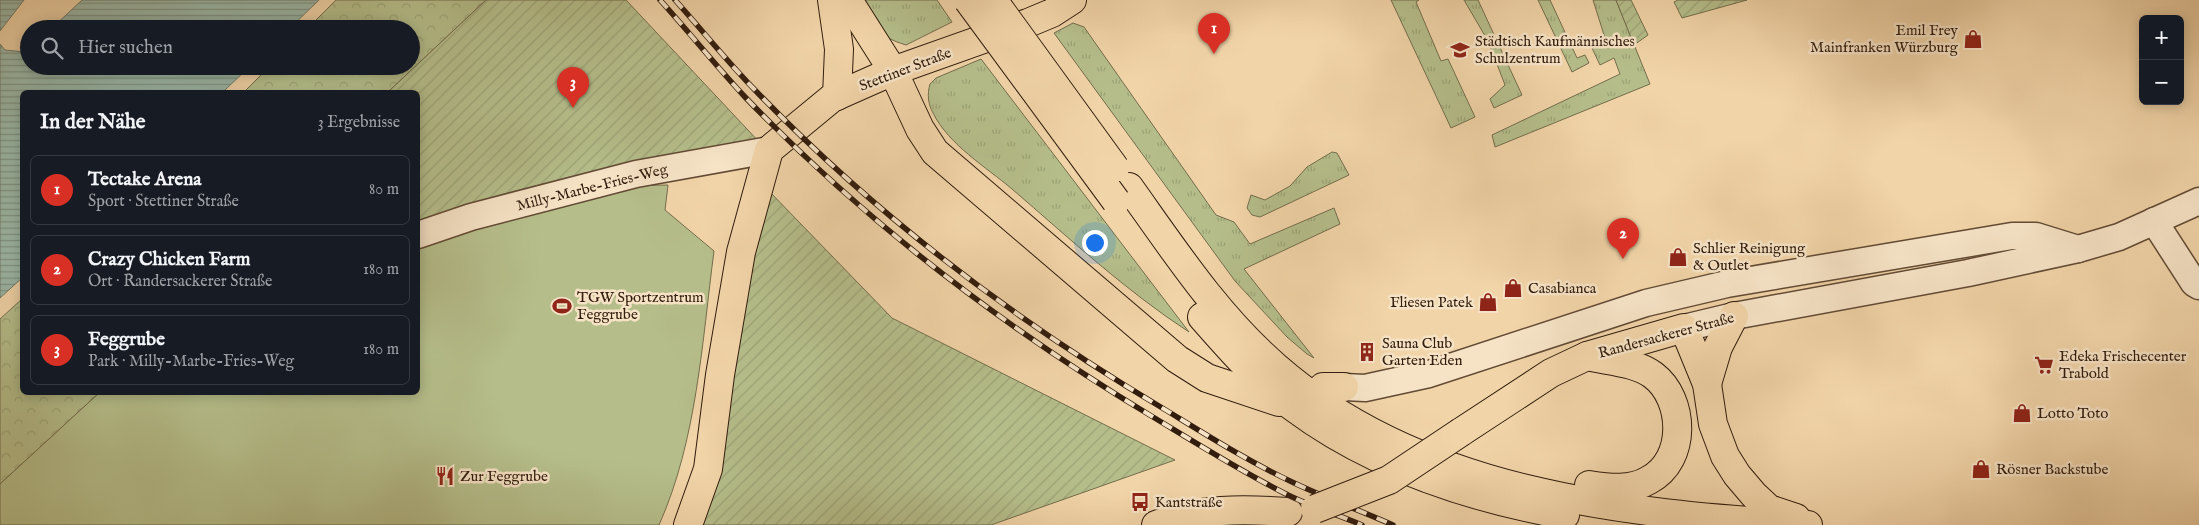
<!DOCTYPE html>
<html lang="de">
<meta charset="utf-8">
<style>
body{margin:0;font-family:"IM FELL English",serif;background:#20242c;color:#f1f3f6}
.controls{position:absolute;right:15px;top:15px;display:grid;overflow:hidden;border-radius:8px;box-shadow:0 2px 12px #0003}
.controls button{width:45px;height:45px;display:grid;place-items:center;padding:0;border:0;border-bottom:1px solid #363941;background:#171b24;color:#f1f3f6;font:25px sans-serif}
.you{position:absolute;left:1094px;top:242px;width:18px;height:18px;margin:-12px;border:4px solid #fff;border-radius:50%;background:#1a73e8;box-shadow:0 0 0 8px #1a73e833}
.badge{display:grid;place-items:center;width:32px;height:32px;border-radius:50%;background:#d93025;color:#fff;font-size:16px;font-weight:700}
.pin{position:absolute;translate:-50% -41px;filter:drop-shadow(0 1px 2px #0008)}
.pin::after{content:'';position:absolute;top:26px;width:18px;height:15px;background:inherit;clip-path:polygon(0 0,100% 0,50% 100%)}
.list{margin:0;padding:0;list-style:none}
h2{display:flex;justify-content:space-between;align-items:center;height:65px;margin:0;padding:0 20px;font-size:21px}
h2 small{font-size:16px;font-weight:400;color:#9ea1a6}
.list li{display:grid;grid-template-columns:32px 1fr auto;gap:15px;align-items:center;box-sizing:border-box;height:70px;margin:0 10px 10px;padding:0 10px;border:1px solid #363941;border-radius:8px}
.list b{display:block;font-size:19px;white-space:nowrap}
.list p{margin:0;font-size:16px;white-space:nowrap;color:#9ea1a6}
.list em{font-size:16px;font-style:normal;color:#9ea1a6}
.icon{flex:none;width:28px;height:28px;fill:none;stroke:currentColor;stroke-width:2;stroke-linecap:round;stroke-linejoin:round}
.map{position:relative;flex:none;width:2199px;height:525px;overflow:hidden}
.search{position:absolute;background:#171b24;box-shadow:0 2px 12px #0003;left:20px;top:20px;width:400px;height:55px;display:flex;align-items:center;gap:12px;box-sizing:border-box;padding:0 18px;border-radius:28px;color:#9ea1a6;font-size:19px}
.panel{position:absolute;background:#171b24;box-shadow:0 2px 12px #0003;left:20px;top:90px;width:400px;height:305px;border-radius:8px}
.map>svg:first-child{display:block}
</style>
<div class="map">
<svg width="2199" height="525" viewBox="0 0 2199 525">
<defs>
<pattern id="grass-tufts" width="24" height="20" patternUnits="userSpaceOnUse" patternTransform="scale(1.25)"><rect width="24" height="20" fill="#b5be8b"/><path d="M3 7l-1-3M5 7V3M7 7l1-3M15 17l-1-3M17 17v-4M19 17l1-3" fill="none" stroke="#9ca377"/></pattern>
<pattern id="forest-crowns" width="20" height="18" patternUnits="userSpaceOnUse" patternTransform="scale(1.25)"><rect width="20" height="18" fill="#b5be8b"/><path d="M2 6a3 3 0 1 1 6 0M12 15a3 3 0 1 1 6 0" fill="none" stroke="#9ca377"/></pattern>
<pattern id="garden-furrows" width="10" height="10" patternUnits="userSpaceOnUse" patternTransform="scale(1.25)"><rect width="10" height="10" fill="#b5be8b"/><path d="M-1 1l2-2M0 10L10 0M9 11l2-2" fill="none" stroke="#9ca377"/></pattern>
<pattern id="water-rules" width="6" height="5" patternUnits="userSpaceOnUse" patternTransform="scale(1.25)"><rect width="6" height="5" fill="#9bb8a8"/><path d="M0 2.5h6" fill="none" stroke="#7f9587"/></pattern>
</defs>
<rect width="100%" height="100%" fill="#f1d4a8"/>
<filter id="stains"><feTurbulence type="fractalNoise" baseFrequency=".004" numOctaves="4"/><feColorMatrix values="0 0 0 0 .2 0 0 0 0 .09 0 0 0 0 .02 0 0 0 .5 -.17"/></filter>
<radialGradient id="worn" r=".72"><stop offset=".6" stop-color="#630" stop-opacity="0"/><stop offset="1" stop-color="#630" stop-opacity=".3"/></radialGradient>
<g fill="url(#grass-tufts)" stroke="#746d4c">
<path d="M861 0H937L952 22 906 45C876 36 875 26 861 0Z"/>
<path d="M1391 0H1419L1416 2 1441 61 1448 59 1475 117 1451 128Z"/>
<path d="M1464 0H1478L1522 95 1494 108 1490 99 1505 85 1488 41Z"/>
<path d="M1538 0H1550L1577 58 1585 55 1589 63 1572 72Z"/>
<path d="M1593 0H1616L1650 84 1495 147 1492 135 1620 74 1614 58 1600 65 1592 48 1595 47 1593 43 1605 38Z"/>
<path d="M1073 23 1084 27 1216 215 1234 222 1250 244 1334 208 1340 224 1244 269 1314 358 1307 354 1287 337 1235 281 1054 33Z"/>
<path d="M981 59 1189 332C1126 291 1069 238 1012 189 986 167 949 145 933 113 928 104 927 94 930 84L936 78Z"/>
<path d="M1332 152 1337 153 1349 175 1260 217 1252 215 1247 208 1251 195 1265 200 1290 186 1307 167Z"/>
</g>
<g fill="url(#forest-crowns)" stroke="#746d4c">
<path d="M336 0H486L388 92H244L270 66H411V29H307Z"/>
<path d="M22 299V392L99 393 0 484V319Z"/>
</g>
<g fill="url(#garden-furrows)" stroke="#746d4c">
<path d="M486 0H626L762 145 418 229V92H388Z"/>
<path d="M1616 0H1631L1648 35 1634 45Z"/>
<path d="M1678 0H1747L1682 18 1674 2Z"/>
<path d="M768 190 892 318 1175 460 991 525H702L731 373 750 254Z"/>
</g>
<path fill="#b5be8b" stroke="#746d4c" d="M668 185 665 210 714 251C702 342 697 440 659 525H0V484L99 393 418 392V239L609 186Z"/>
<g fill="url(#water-rules)" stroke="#717a6a">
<path d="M0 0H24L0 31Z"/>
<path d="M82 0H319L289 29H51Z"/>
<path d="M0 44 5 50 25 52 29 49V66H250L223 92H22V278L0 298Z"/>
</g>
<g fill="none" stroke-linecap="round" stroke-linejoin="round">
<g stroke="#624a34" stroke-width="29">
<g id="minor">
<path d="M2154 221 2194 283 2199 286"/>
<path d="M418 235 471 217 636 174 769 150"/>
<path d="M1684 328 1734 316 1968 273 2078 249 2119 237 2199 201"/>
<path d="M1344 387 1365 388 1429 374 1646 303 1727 284 2012 236H2036L2078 249"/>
</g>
</g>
<g stroke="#321c0d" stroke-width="30">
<g id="major">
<path d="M832 0 839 49 837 96"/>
<path d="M848 0 893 71 920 129 935 152 1177 359 1207 378 1279 402"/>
<path d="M1129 187C1174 250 1217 316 1276 367 1420 493 1624 514 1808 525"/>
<path d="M1202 317C1230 349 1258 381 1293 407 1372 466 1470 498 1565 515"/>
<path d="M1587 356C1607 361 1636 362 1653 375 1685 399 1687 460 1649 480 1631 491 1609 488 1589 485"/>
<path d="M1707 384 1718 347 1734 316"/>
<path d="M1323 387H1344"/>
<path d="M1461 432 1551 373 1587 356 1684 328 1707 384 1713 424 1725 456 1737 475 1754 495 1769 509 1796 518"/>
<path d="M688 525 708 469 720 375 741 252 769 150 832 98 893 71 1028 23 1052 13 1072 0"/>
<path d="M1156 525C1199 508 1243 509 1288 512"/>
</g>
</g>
<use href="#minor" stroke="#f6e3c6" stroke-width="26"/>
<use href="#major" stroke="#f1d4a8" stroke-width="28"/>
<g stroke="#321c0d" stroke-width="5.5">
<g id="rail">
<path d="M660 0C689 32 716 66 745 97 865 222 1005 328 1153 417 1196 443 1239 470 1284 493 1309 506 1336 514 1362 525"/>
<path d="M675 0C701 29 726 60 753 88 874 214 1014 320 1164 409 1205 434 1246 460 1290 481 1323 497 1359 510 1393 525"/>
</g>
</g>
<use href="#rail" stroke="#f6e3c6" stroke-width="4" stroke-dasharray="11" stroke-linecap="butt"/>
<g stroke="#321c0d" stroke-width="30" stroke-linecap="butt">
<g id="major-bridge">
<path d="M968 0 1116 201"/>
<path d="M993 0 1115 168"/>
<path d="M1315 509 1389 480 1461 432"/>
</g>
</g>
<use href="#major-bridge" stroke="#f1d4a8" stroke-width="28"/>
</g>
<defs>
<g id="shop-bare" transform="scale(1.5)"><path d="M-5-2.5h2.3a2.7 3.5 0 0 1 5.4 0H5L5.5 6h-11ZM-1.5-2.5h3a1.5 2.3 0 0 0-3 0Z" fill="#8f2418" stroke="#f6e3c6" stroke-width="2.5" paint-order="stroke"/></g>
<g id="school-bare" transform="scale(1.5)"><path d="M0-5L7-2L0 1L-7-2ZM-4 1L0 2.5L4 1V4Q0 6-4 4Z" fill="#8f2418" stroke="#f6e3c6" stroke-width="2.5" paint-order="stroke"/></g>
<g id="stadium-bare" transform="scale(1.5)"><path d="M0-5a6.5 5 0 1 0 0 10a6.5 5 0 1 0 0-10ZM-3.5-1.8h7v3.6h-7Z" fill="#8f2418" stroke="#f6e3c6" stroke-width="2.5" paint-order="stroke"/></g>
<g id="building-bare" transform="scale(1.5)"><path d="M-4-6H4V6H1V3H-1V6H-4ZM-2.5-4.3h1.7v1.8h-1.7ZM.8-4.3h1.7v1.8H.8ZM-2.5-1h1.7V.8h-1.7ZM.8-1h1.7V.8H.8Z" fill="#8f2418" stroke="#f6e3c6" stroke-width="2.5" paint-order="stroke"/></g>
<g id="supermarket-bare" transform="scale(1.5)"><path d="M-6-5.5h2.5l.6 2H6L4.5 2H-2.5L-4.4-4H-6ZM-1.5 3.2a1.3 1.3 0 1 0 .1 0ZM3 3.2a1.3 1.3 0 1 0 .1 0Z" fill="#8f2418" stroke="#f6e3c6" stroke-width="2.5" paint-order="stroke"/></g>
<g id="restaurant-bare" transform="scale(1.5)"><path d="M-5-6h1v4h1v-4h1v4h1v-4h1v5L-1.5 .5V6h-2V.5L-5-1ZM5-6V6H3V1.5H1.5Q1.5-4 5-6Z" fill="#8f2418" stroke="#f6e3c6" stroke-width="2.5" paint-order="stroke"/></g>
<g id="bus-bare" transform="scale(1.5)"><path d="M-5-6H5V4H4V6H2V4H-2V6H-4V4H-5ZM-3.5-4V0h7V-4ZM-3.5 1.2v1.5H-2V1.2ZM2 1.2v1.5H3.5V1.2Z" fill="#8f2418" stroke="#f6e3c6" stroke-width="2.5" paint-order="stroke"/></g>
</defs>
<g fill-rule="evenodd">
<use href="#shop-bare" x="1973" y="39"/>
<use href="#school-bare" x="1460" y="50"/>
<use href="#shop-bare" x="1678" y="257"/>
<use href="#shop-bare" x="1513" y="288"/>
<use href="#shop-bare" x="1488" y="302"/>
<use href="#stadium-bare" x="562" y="306"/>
<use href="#building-bare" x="1367" y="352"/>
<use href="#supermarket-bare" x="2044" y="365"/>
<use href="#shop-bare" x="2022" y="413"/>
<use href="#shop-bare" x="1981" y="469"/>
<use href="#restaurant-bare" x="445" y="476"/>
<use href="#bus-bare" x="1140" y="502"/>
</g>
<g text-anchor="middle" stroke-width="5" stroke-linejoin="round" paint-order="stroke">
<g font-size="15" fill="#321c0d" stroke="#f6e3c6" text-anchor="start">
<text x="1958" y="35" text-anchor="end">Emil Frey<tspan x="1958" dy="17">Mainfranken Würzburg</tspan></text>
<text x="1475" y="46">Städtisch Kaufmännisches<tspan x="1475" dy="17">Schulzentrum</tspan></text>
<text x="1693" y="253">Schlier Reinigung<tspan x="1693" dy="17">&amp; Outlet</tspan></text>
<text x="1528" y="293">Casabianca</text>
<text x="577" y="302">TGW Sportzentrum<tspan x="577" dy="17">Feggrube</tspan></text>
<text x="1473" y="307" text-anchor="end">Fliesen Patek</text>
<text x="1382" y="348">Sauna Club<tspan x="1382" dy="17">Garten Eden</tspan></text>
<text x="2059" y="361">Edeka Frischecenter<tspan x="2059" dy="17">Trabold</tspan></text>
<text x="2037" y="418">Lotto Toto</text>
<text x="1996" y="474">Rösner Backstube</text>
<text x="460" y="481">Zur Feggrube</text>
<text x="1155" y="507">Kantstraße</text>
</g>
<g font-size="15" fill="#321c0d" stroke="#f6e3c6">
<text transform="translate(905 69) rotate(-21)" y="5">Stettiner Straße</text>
<text transform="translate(592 187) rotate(-14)" y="5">Milly-Marbe-Fries-Weg</text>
<text transform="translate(1666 335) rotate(-15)" y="5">Randersackerer Straße</text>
</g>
</g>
<rect width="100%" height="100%" filter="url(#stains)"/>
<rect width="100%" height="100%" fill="url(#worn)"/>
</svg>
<div class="controls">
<button>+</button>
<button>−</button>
</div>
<div class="you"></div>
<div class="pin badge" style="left:1214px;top:54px">1</div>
<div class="pin badge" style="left:1623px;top:259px">2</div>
<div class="pin badge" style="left:573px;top:108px">3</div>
<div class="search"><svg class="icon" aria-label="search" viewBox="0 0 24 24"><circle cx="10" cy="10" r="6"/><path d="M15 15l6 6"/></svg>Hier suchen</div>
<section class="panel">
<h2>In der Nähe<small>3 Ergebnisse</small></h2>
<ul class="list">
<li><span class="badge">1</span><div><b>Tectake Arena</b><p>Sport · Stettiner Straße</p></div><em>80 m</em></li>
<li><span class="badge">2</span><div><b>Crazy Chicken Farm</b><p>Ort · Randersackerer Straße</p></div><em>180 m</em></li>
<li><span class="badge">3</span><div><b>Feggrube</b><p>Park · Milly-Marbe-Fries-Weg</p></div><em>180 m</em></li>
</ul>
</section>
</div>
